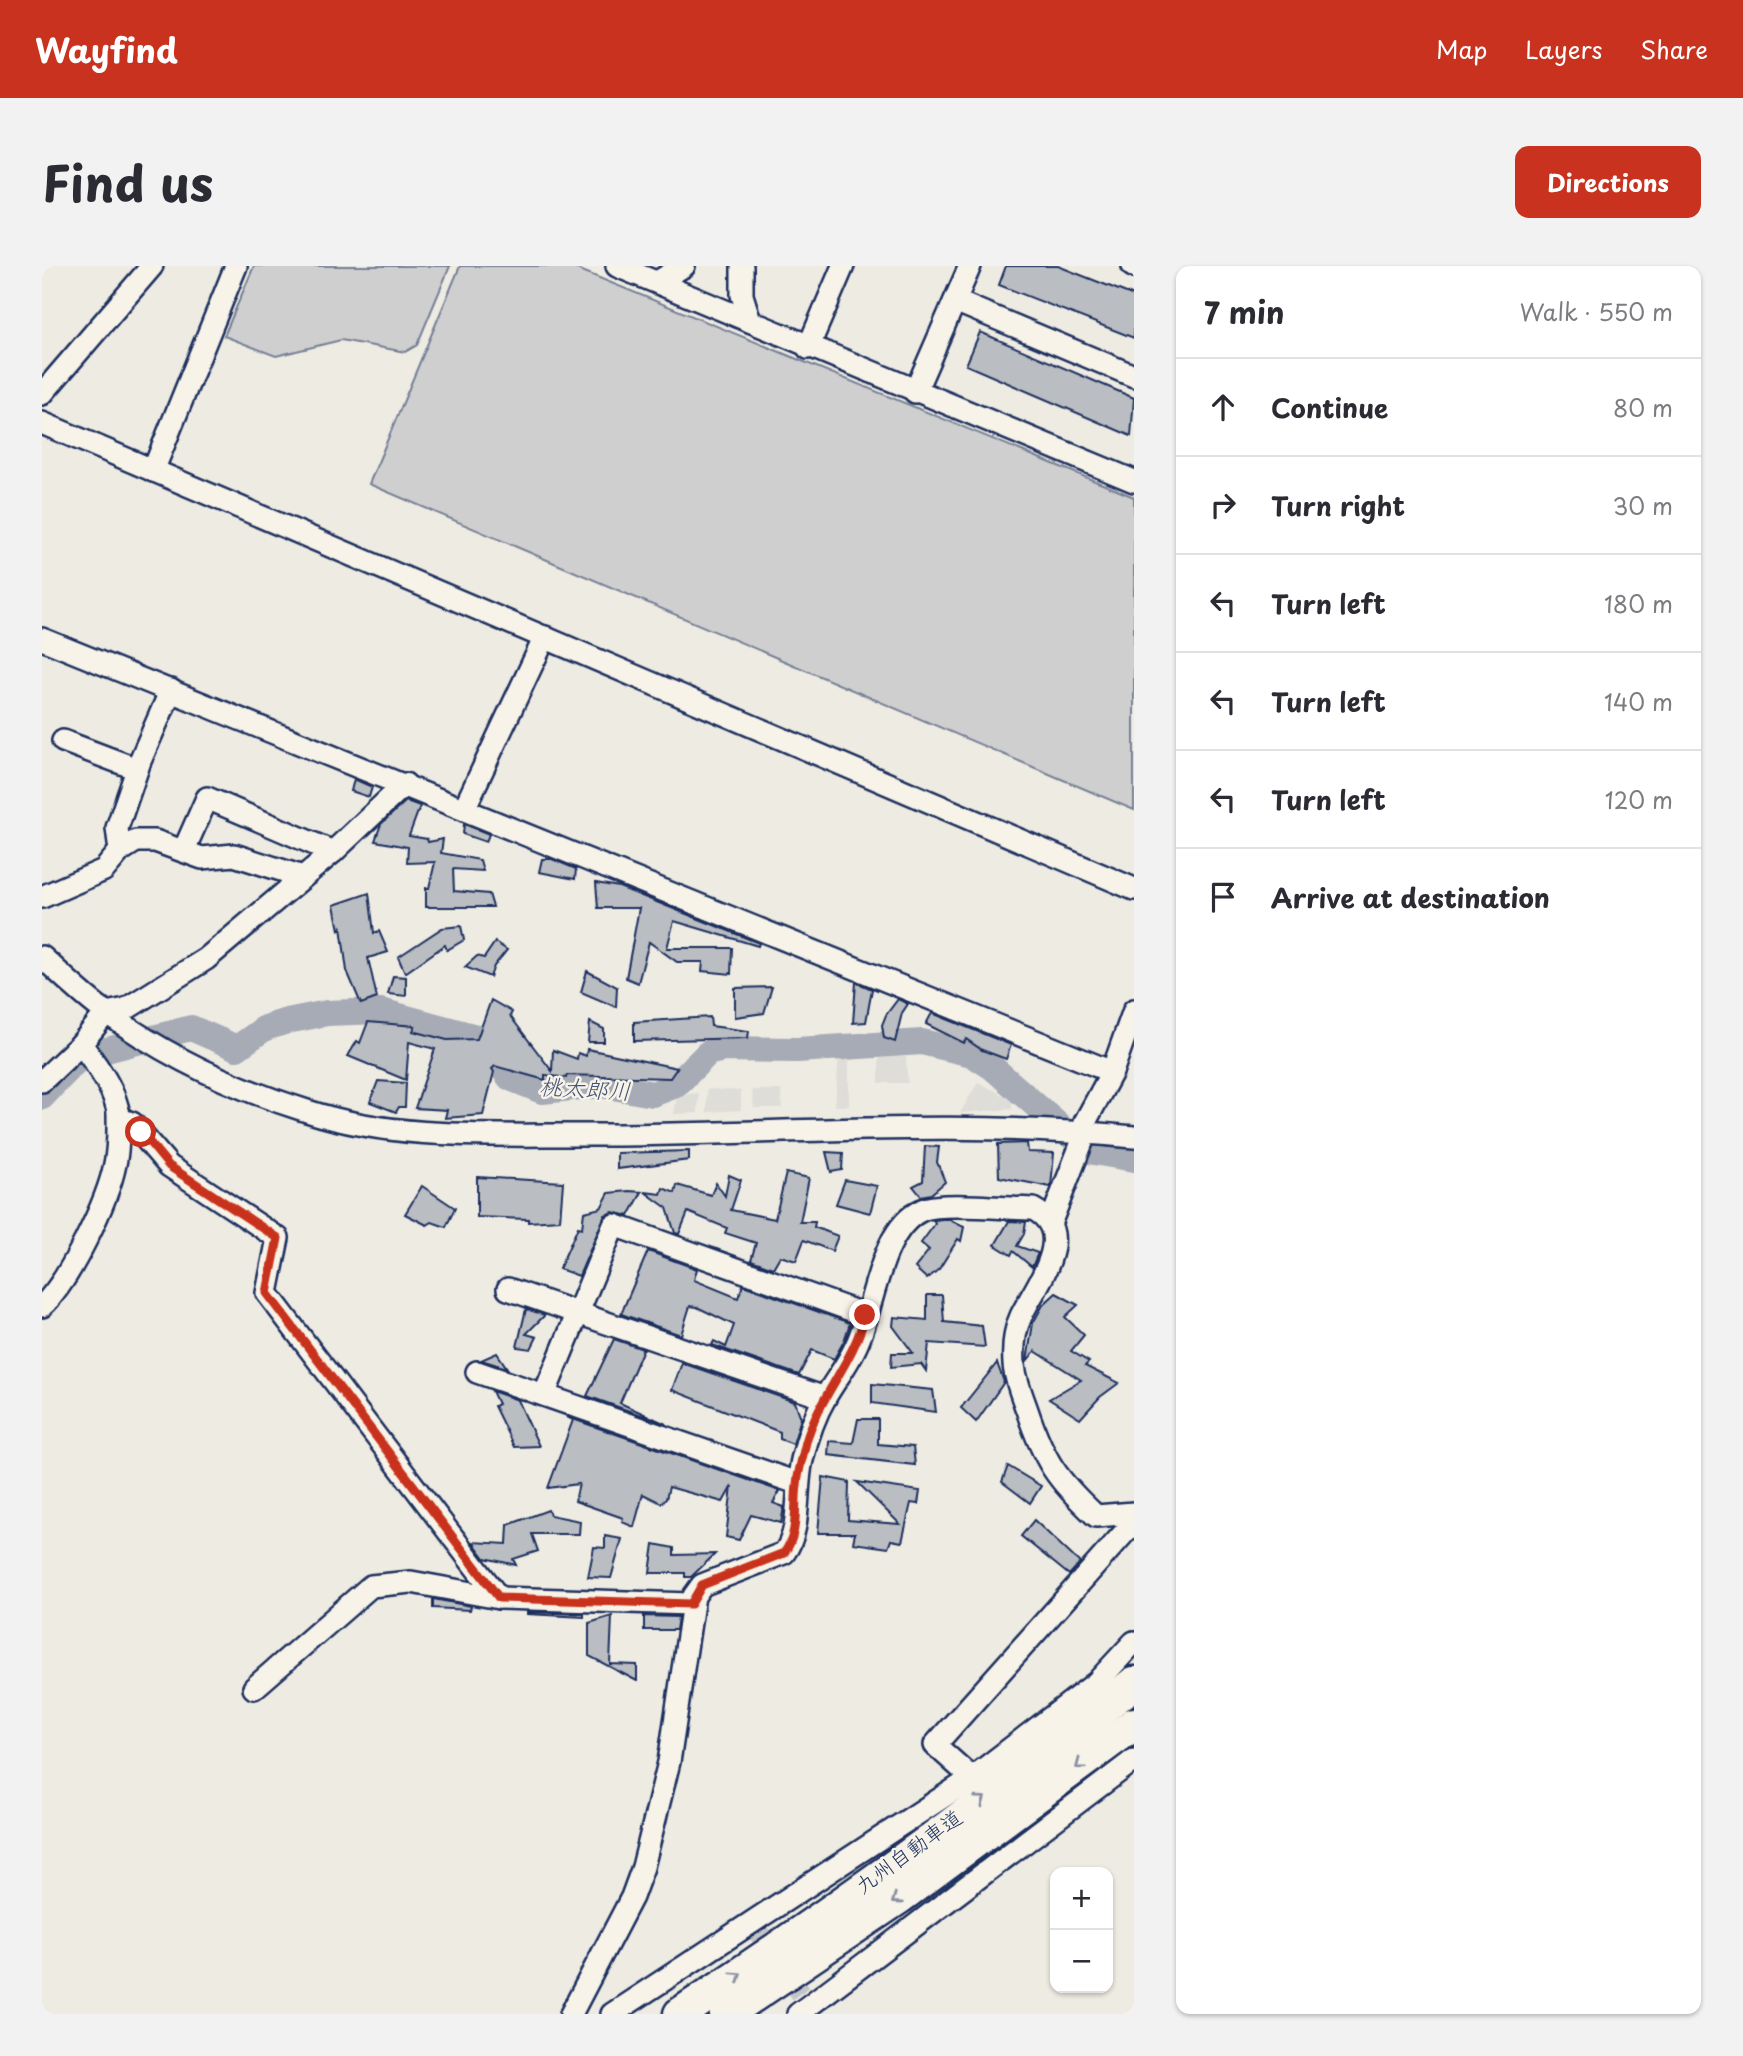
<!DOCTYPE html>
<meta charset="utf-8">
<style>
body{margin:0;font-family:"Playpen Sans","Klee One",sans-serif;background:#f2f2f3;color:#2b2b33}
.controls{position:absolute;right:21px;bottom:21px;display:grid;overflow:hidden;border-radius:14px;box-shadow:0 2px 5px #0004}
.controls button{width:63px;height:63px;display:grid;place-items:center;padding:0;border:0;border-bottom:2px solid #e1e1e2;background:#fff;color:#2b2b33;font:35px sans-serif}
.stop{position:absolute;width:21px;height:21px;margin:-16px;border:5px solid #c8321e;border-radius:50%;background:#fff}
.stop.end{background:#c8321e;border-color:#fff;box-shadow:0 2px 7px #0008}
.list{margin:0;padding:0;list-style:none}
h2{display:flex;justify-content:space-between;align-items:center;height:91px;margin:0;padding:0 28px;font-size:30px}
h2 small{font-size:23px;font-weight:400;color:#7c7c81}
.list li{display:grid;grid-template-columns:46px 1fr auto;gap:21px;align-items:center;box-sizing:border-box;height:98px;padding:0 28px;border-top:2px solid #e1e1e2}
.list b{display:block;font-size:26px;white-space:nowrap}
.list em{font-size:23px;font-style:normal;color:#7c7c81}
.icon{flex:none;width:38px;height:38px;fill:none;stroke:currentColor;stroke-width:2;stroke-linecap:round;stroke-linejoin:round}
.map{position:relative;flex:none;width:1092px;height:1748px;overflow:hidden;border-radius:14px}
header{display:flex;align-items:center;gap:42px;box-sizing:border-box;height:98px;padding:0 35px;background:#c8321e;color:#fff}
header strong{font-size:33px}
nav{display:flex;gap:38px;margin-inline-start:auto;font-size:24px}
.intro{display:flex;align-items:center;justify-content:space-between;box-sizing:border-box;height:168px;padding:0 42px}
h1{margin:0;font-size:49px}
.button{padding:18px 32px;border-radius:14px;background:#c8321e;color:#fff;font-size:24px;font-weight:700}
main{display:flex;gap:42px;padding:0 42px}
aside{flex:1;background:#fff;border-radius:14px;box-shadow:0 2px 5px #0004}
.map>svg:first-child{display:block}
</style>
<header>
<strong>Wayfind</strong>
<nav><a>Map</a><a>Layers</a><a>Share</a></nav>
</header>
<div class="intro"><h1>Find us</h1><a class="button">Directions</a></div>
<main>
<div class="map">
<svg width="1092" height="1748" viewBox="0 0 1092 1748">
<rect width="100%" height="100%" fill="#eeebe2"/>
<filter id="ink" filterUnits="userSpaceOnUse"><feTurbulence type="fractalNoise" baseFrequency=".0143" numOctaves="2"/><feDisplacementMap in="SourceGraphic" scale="14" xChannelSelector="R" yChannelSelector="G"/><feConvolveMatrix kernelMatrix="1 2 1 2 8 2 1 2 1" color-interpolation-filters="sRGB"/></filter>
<g filter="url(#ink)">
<g fill="#deddd8">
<path d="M837 790 864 791 866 817H837Z"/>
<path d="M797 791H807V840H793Z"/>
<path d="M936 816 970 834V843L918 847Z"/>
<path d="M665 823 699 825V844L665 846Z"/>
<path d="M710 824H739L740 842H712Z"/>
<path d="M657 827 656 847 632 848 635 829Z"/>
</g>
<g fill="#cfcfcf" stroke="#757f96" stroke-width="2">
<path d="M212 0H408L375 79 363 86 299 74 234 90 182 70Z"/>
<path d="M418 0H528L1092 231V544L327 218Z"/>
</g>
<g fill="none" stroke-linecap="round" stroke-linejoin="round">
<path stroke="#a6abb5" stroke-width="26" d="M0 831 38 791 149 762 195 782 223 762 245 755 285 747 339 745 438 772 468 812 500 825 559 819 611 828 634 819 666 787 682 783 755 784 880 776 930 788 950 801 1046 885 1092 893"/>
</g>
<g fill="#babdc2" stroke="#1b2f5e" stroke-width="2">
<path d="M964 0H1016L1092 30V72L957 19Z"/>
<path d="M938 66 1092 132 1089 170 924 99Z"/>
<path d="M312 513 330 521 327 531 309 525Z"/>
<path d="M364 535 378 540 367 570 385 573 386 576 401 573 399 587 438 594 441 605 411 603 412 625 447 628 451 641H384V622H387L393 596 365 597 366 581 333 575 339 558Z"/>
<path d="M422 558 447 568 444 576 421 568Z"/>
<path d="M500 593H510L534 603 533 613 497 606Z"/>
<path d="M554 617 577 621 717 677 716 680 632 655 625 682H690L689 708 660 705 661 696H635L607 676 596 717 584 712 597 642H556Z"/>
<path d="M327 627 332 667 337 665 346 686 326 692 335 732 319 738 305 705 299 661 297 664 292 639Z"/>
<path d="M419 660 422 674 405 684 403 679 363 707 356 691 400 662Z"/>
<path d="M453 676 465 684 452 700 448 711 423 701 435 690 442 692Z"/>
<path d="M545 705 575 721 574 741 539 726Z"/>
<path d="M351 710 364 711V730L346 728Z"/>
<path d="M814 716 830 723 824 756 811 757Z"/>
<path d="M730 721 722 747 693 751V722Z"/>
<path d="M856 733 866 738 860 747 853 776 842 772 840 759 844 749Z"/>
<path d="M449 734 470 746 468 750 510 805 511 784 535 793 536 787 544 790 545 783 635 802 628 812 525 809 524 812 503 809V814L453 800 450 803 452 806 441 849 403 852 405 844 373 842 393 783 367 776 364 814 306 790 315 775 318 777 326 756 373 760 371 765 405 774 435 773Z"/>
<path d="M890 747 969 779 964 793 940 784 924 773 922 777 884 758Z"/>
<path d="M668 751 669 760 707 765 706 772 592 775V756Z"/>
<path d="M548 756 562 763V776H546Z"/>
<path d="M336 815 364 817 363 841H357L354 846 328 836Z"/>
<path d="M985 877 986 886 1012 887 1009 921 957 911 956 878Z"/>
<path d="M883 880 897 881 895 896 903 916 889 928 879 930 871 920 881 915Z"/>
<path d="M647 885V894L575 903V887Z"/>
<path d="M784 886 801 887 800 904 789 906Z"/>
<path d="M744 907 767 912 758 956H773L772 961 796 970 790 985 762 974 754 995 738 990 731 1002 709 994 714 977 683 967 685 962 646 946 637 968 633 967 625 942 603 926 619 928 621 922 633 927 635 919 669 929 674 917 683 930 687 909 699 914 689 944 733 953Z"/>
<path d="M435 911 521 916 518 954 486 956V953L435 951Z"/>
<path d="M803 914 835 920 828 947 794 938Z"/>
<path d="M380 920 413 942 404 961 390 956 385 959 363 948Z"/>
<path d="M587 925 600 926 587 950 571 946 563 949 537 1010 517 1003 536 961 540 962 542 946 559 942 567 927Z"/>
<path d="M906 953 922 961 919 975 916 973 897 1003 885 1013 873 1002 887 984 879 977 893 958 891 954Z"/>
<path d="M967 955 984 956 982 968 975 980 996 987 990 1001 971 985 969 989 953 979Z"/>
<path d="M606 985 655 1003 652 1014 696 1032 701 1019 808 1057 802 1075 792 1093 770 1084 757 1109 670 1079 672 1075 684 1081 692 1059 655 1041 648 1040 639 1069 579 1048Z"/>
<path d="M1014 1027 1036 1039 1023 1051 1042 1069 1029 1085 1047 1096 1043 1100 1077 1117 1058 1131 1038 1153 1007 1133 1039 1114 993 1085 985 1095 991 1057 1001 1039Z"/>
<path d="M885 1029H900L902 1056 940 1060 943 1081 887 1077 884 1105 879 1098 849 1101 850 1087H871L851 1060 852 1051 885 1054Z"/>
<path d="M484 1043 503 1049 484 1068 495 1071 489 1083 475 1081Z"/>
<path d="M572 1073 601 1083 578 1137 624 1158 545 1130Z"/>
<path d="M455 1087 465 1102 439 1094Z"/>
<path d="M640 1097 753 1136 759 1152 751 1178 738 1173V1166L630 1124Z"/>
<path d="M955 1097 962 1116 934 1156 919 1142Z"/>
<path d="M830 1118 891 1124 894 1146 830 1137Z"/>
<path d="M450 1125 476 1134 497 1180 472 1181 452 1140 456 1138Z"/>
<path d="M525 1151 738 1225 731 1237 742 1241 739 1257 709 1249 697 1274 684 1271 690 1220 681 1236 627 1221 624 1233 619 1237 601 1228 592 1261 580 1256 581 1252 533 1235 537 1218 506 1222 531 1154Z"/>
<path d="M816 1153H836V1178L871 1181 873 1199 786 1189 787 1175 811 1177Z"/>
<path d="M966 1200 999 1220 988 1237 960 1216Z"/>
<path d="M781 1211 807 1216 806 1254 858 1258 815 1216 878 1225 876 1238 869 1237 860 1276 849 1274 846 1282 811 1277 813 1267H776Z"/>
<path d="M506 1244 508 1249 538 1255 537 1268H490L496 1285 471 1293 474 1299 443 1292 431 1276 465 1278 466 1259Z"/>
<path d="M992 1254 1038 1297 1027 1309 979 1270Z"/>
<path d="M563 1270 580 1273 569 1312 546 1311 552 1281 563 1282Z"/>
<path d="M612 1278 632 1282V1289L673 1288 649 1311H643V1307H608Z"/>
<path d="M391 1333 429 1340 428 1344 391 1342Z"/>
<path d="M485 1346 542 1348V1351L485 1348Z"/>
<path d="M570 1350 568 1398 595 1399V1415L547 1390V1357Z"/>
<path d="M602 1350 636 1351 634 1364H602Z"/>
</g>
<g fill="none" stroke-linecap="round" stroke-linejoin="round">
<path stroke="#c4c5c8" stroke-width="21" stroke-dasharray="21 10" stroke-linecap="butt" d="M717 1667 759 1727"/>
<g stroke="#1b2f5e" stroke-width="26">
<g id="minor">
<path d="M575 0 1092 215"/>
<path d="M700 0V29L708 55"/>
<path d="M1091 0H1092"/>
<path d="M615 16 642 0"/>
<path d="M913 35 1092 110"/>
<path d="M766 82 801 0"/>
<path d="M873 126 928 0"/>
<path d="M0 128 110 0"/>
<path d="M0 157 1092 623"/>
<path d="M111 205 194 0"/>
<path d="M0 373 1070 806"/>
<path d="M21 475 95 503"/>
<path d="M422 543 503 371"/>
<path d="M142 584 165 532 291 586"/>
<path d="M78 585 75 562 98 495 129 424"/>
<path d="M0 631 62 604 78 585 94 575H113L160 592 192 589 261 611"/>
<path d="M0 691C21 710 42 731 65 747 125 791 194 823 265 845 351 873 442 869 531 869 718 870 906 852 1092 871"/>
<path d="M39 778C54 798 76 827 77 853L90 857 127 900 236 972 225 1027 457 1332"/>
<path d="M0 815 39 778 64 747 84 743 164 693 291 586 363 518"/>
<path d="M1008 958 1044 866 1043 856 1070 806 1092 744"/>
<path d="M466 1023 783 1132"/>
<path d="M0 1040C27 1016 66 934 73 898 77 881 76 862 76 844"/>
<path d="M435 1106 755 1217"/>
<path d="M502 1129 572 959 823 1049"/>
<path d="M212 1422 329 1320 369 1316 457 1332 649 1338"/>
<path d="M930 1512 893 1479 1092 1256"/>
<path d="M529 1748 590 1631 601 1601 627 1496 652 1330 660 1319 742 1287C760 1264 753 1222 760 1194 765 1172 773 1149 784 1130 794 1113 806 1098 814 1080 832 1044 837 963 880 944 899 935 967 943 991 943 1037 967 993 1020 979 1050 972 1065 971 1082 972 1098 973 1113 980 1130 985 1144 1002 1195 1015 1214 1054 1250L1092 1247"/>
<path d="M570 1748 930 1512 1055 1416 1092 1376"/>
<path d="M756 1748 1092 1494"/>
</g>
</g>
<g stroke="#1b2f5e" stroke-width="37">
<g id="highway">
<path d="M638 1748C792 1646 948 1534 1092 1417"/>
<path d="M684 1748 858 1631 1092 1458"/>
</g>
</g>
<use href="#minor" stroke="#f7f3e8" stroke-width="21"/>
<use href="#highway" stroke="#f7f3e8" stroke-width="32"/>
</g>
<defs><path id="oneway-chevron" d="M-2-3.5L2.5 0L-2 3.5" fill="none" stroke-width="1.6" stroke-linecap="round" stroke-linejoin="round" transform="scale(1.75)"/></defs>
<g stroke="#8991a3">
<use href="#oneway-chevron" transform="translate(1038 1499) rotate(143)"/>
<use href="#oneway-chevron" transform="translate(939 1534) rotate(-36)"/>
<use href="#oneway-chevron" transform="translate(854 1634) rotate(145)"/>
<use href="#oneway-chevron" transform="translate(695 1710) rotate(-34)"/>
</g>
</g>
<g fill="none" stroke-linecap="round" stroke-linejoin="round" filter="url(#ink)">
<path stroke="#c8321e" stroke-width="9" d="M99 866 127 900 236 972 225 1027 457 1332 649 1338 660 1319 742 1287C757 1268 752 1241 755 1219 756 1205 761 1190 764 1176 777 1130 812 1096 823 1049"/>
</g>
<g text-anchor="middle" stroke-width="5" stroke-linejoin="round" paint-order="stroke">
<g font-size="21" fill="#1b2f5e" stroke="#f7f3e8">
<text transform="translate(867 1586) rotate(-36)" y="7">九州自動車道</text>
</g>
<g font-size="23" font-style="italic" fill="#455478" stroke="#f7f3e8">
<text transform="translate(543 823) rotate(3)" y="8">桃太郎川</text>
</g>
</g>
</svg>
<div class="controls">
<button>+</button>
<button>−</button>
</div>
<div class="stop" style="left:99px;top:866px"></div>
<div class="stop end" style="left:823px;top:1049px"></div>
</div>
<aside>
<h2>7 min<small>Walk · 550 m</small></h2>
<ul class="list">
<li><svg class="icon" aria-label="ahead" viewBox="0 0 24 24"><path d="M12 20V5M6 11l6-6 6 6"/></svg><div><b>Continue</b></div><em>80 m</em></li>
<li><svg class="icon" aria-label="right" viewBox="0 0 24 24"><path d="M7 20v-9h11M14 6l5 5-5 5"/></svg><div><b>Turn right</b></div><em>30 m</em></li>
<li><svg class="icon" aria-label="left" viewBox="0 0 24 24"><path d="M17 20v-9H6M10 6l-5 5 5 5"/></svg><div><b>Turn left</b></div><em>180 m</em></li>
<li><svg class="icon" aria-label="left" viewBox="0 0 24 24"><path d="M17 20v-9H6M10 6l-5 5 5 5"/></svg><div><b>Turn left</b></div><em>140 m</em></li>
<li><svg class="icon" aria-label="left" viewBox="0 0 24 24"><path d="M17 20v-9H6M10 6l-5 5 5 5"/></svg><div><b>Turn left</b></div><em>120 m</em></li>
<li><svg class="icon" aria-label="arrive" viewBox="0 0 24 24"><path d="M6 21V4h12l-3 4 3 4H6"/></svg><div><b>Arrive at destination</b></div></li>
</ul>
</aside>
</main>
